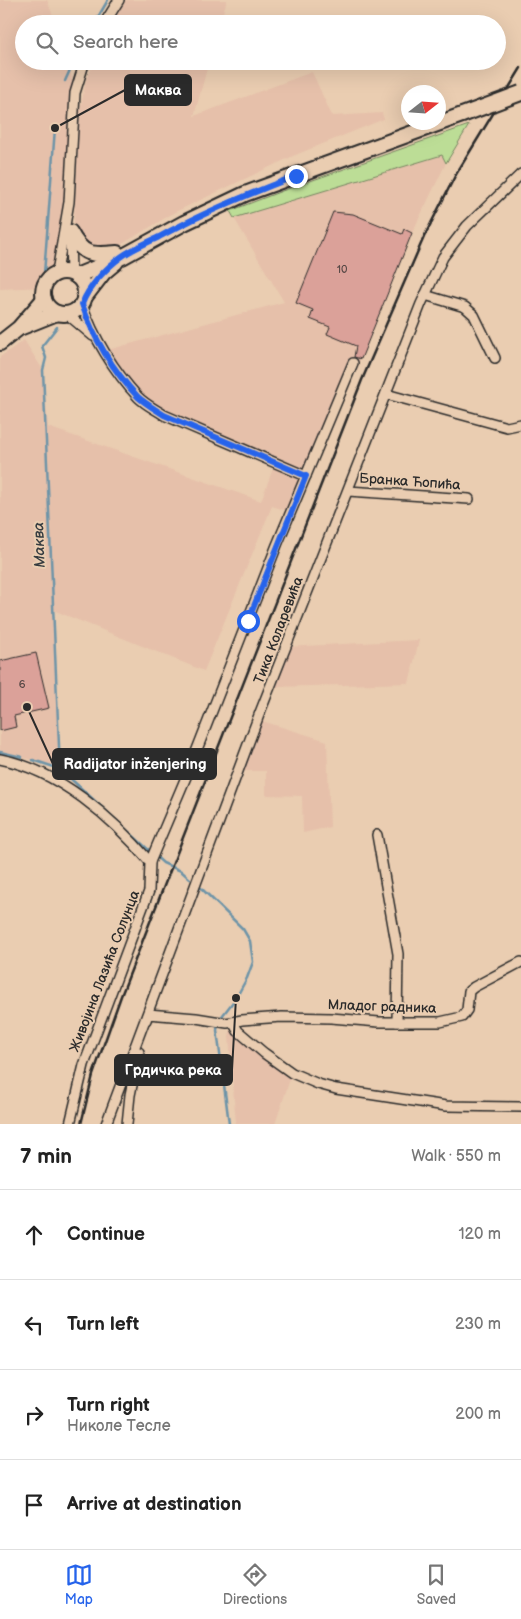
<!DOCTYPE html>
<meta charset="utf-8">
<style>
body{margin:0;font-family:"Balsamiq Sans",sans-serif;background:#f2f2f2;color:#222}
.compass{position:absolute;left:401px;top:85px;width:45px;height:45px;border-radius:50%;background:#fff;box-shadow:0 5px 20px #0002;rotate:73deg}
.stop{position:absolute;width:15px;height:15px;margin:-11px;border:4px solid #2563eb;border-radius:50%;background:#fff}
.stop.end{background:#2563eb;border-color:#fff;box-shadow:0 1px 5px #0008}
.list{margin:0;padding:0;list-style:none}
h2{display:flex;justify-content:space-between;align-items:center;height:65px;margin:0;padding:0 20px;font-size:21px}
h2 small{font-size:16px;font-weight:400;color:#767676}
.list li{display:grid;grid-template-columns:32px 1fr auto;gap:15px;align-items:center;box-sizing:border-box;height:90px;padding:0 20px;border-top:1px solid #e0e0e0}
.list b{display:block;font-size:19px;white-space:nowrap}
.list p{margin:0;font-size:16px;white-space:nowrap;color:#767676}
.list em{font-size:16px;font-style:normal;color:#767676}
.icon{flex:none;width:28px;height:28px;fill:none;stroke:currentColor;stroke-width:2;stroke-linecap:round;stroke-linejoin:round}
.map{position:relative;flex:none;width:521px;height:1124px;overflow:hidden}
.search{position:absolute;background:#fff;box-shadow:0 5px 20px #0002;left:15px;right:15px;top:15px;height:55px;display:flex;align-items:center;gap:12px;box-sizing:border-box;padding:0 18px;border-radius:28px;color:#767676;font-size:19px}
.sheet{height:425px;background:#fff}
nav{display:flex;justify-content:space-around;align-items:center;box-sizing:border-box;height:70px;border-top:1px solid #e0e0e0;background:#fff;font-size:14px;color:#767676}
nav a{display:grid;justify-items:center;gap:2px}
nav .on{color:#2563eb}
.map>svg:first-child{display:block}
</style>
<div class="map">
<svg width="521" height="1124" viewBox="0 0 521 1124">
<rect width="100%" height="100%" fill="#eacdb1"/>
<filter id="ink" filterUnits="userSpaceOnUse"><feTurbulence type="fractalNoise" baseFrequency=".02" numOctaves="2"/><feDisplacementMap in="SourceGraphic" scale="10" xChannelSelector="R" yChannelSelector="G"/><feConvolveMatrix kernelMatrix="1 2 1 2 8 2 1 2 1" color-interpolation-filters="sRGB"/></filter>
<g filter="url(#ink)">
<g fill="#e6c0aa">
<path d="M0 0H47L56 24H24V61H68L75 93 69 202 54 275 50 278 44 287 0 289Z"/>
<path d="M119 0H227L219 24H104Z"/>
<path d="M94 61H209L194 116 312 72 332 116 382 113 384 119 293 156 175 212 104 255 73 238 80 111 86 80Z"/>
<path d="M443 155 446 163 412 233 358 365 353 363 291 512 272 506 204 671 53 610 60 769 36 761 0 752V357L24 340 43 370 48 427 261 501 275 463 147 404 104 351 284 302 234 218Z"/>
<path d="M419 640 409 683 276 687 262 721 327 741 330 827 303 833 302 796 266 795V771H238L286 647Z"/>
<path d="M233 1022 292 1073 275 1124H236L229 1036Z"/>
</g>
<path fill="#bcdd96" stroke="#748460" d="M469 125 446 163 442 155 234 218 230 211 282 191Z"/>
<g fill="none" stroke-linecap="round" stroke-linejoin="round">
<g stroke="#6e94a8" stroke-width="2.5">
<path d="M94 24 108 0"/>
<path d="M65 81 74 61"/>
<path d="M44 274 55 128"/>
<path d="M57 327 42 346 46 358 43 370 60 769"/>
<path d="M0 752 22 757"/>
<path d="M33 760 60 769 163 863 181 871 190 879"/>
<path d="M201 888 243 929 250 941 253 962 247 978 236 998 219 1020"/>
<path d="M218 1025 217 1030 229 1124"/>
</g>
</g>
<g fill="#dba199" stroke="#2b2b2b">
<path d="M333 212 353 214 402 234 404 229 412 233 361 359 354 357 356 346 327 334 330 327 310 319 313 310 296 303Z"/>
<path d="M36 653 49 708 14 716 16 727 0 731V661Z"/>
</g>
<g fill="none" stroke-linecap="round" stroke-linejoin="round">
<g stroke="#2b2b2b" stroke-width="12">
<g id="street">
<path d="M104 24 119 0"/>
<path d="M70 235 71 274"/>
<path d="M54 275 58 266 69 202 75 93 85 61"/>
<path d="M425 295 465 307 474 315 495 358"/>
<path d="M82 304C93 337 114 371 138 397 146 405 155 409 164 415L306 476"/>
<path d="M67 314 93 336"/>
<path d="M386 394 507 427 521 424"/>
<path d="M348 491 469 499"/>
<path d="M0 759C58 770 113 818 150 862L149 891 84 1065 70 1124"/>
<path d="M377 835 398 954 397 1022"/>
<path d="M150 862 189 770 277 545 353 363"/>
<path d="M146 1020 148 1014 196 1018 227 1023 242 1020 282 1017 331 1018 379 1022H440L462 1017 467 1010 469 991 474 987 521 962"/>
<path d="M233 1022 238 1031 264 1053 292 1073 318 1084 336 1089 446 1106 521 1107"/>
<path d="M106 1124 259 715 421 304 443 257 467 226 521 174"/>
<path d="M127 1124 130 1095 139 1052"/>
</g>
</g>
<g stroke="#2b2b2b" stroke-width="18">
<g id="primary">
<path d="M70 232C83 257 93 255 117 253"/>
<circle cx="64" cy="293" r="21"/>
<path d="M76 276 122 257 184 223 245 194 462 115"/>
<path d="M84 298 104 272 116 262"/>
<path d="M22 327 57 313"/>
<path d="M0 343 19 328 44 299"/>
</g>
</g>
<use href="#street" stroke="#eacdb1" stroke-width="9"/>
<use href="#primary" stroke="#eacdb1" stroke-width="14"/>
<path stroke="#2b2b2b" stroke-width="2.5" d="M81 1124 93 1075 121 996 362 380 424 237 455 176 521 68"/>
<g stroke="#2b2b2b" stroke-width="18" stroke-linecap="butt">
<path id="primary-bridge" d="M462 115 521 93"/>
</g>
<use href="#primary-bridge" stroke="#eacdb1" stroke-width="14"/>
</g>
</g>
<g fill="none" stroke-linecap="round" stroke-linejoin="round" filter="url(#ink)">
<path stroke="#2563eb" stroke-width="6" d="M248 621 306 476 164 415C155 409 146 404 138 397 113 371 93 337 82 304 89 286 106 268 121 257 132 249 147 243 159 237 204 212 248 194 296 176"/>
</g>
<g text-anchor="middle" stroke-width="4" stroke-linejoin="round" paint-order="stroke">
<g font-size="11" fill="#574846">
<text x="342" y="273">10</text>
<text x="22" y="688">6</text>
</g>
<g font-size="14" fill="#2b2b2b" stroke="#eacdb1">
<text transform="translate(410 481) rotate(4)" y="5">Бранка Ћопића</text>
<text transform="translate(278 630) rotate(-69)" y="5">Тика Коларевића</text>
<text transform="translate(104 971) rotate(-69)" y="5">Живојина Лазића Солунца</text>
<text transform="translate(382 1006) rotate(2)" y="5">Младог радника</text>
</g>
<g font-size="15" font-style="italic" fill="#363c40" stroke="#eacdb1">
<text transform="translate(39 545) rotate(-92)" y="5">Маква</text>
</g>
</g>
<path fill="none" stroke="#2b2b2b" stroke-width="2" d="M55 128L125 90M27 707L53 764M236 998L232 1070"/>
<g fill="#2b2b2b" stroke="#eacdb1" stroke-width="2">
<circle cx="55" cy="128" r="5"/>
<circle cx="27" cy="707" r="5"/>
<circle cx="236" cy="998" r="5"/>
</g>
<g fill="#2b2b2b" stroke="#2b2b2b" stroke-width="2">
<rect x="125" y="75" width="66" height="30" rx="5"/>
<rect x="53" y="749" width="163" height="30" rx="5"/>
<rect x="115" y="1055" width="117" height="30" rx="5"/>
</g>
<g font-size="15" text-anchor="middle" font-weight="bold" fill="#fff">
<text x="158" y="95">Маква</text>
<text x="135" y="769">Radijator inženjering</text>
<text x="173" y="1075">Грдичка река</text>
</g>
</svg>
<svg class="compass" viewBox="-18 -18 36 36"><path d="M0-13l5 13h-10z" fill="#e53935"/><path d="M0 13l5-13h-10z" fill="#767676"/></svg>
<div class="stop" style="left:248px;top:621px"></div>
<div class="stop end" style="left:296px;top:176px"></div>
<div class="search"><svg class="icon" aria-label="search" viewBox="0 0 24 24"><circle cx="10" cy="10" r="6"/><path d="M15 15l6 6"/></svg>Search here</div>
</div>
<section class="sheet">
<h2>7 min<small>Walk · 550 m</small></h2>
<ul class="list">
<li><svg class="icon" aria-label="ahead" viewBox="0 0 24 24"><path d="M12 20V5M6 11l6-6 6 6"/></svg><div><b>Continue</b></div><em>120 m</em></li>
<li><svg class="icon" aria-label="left" viewBox="0 0 24 24"><path d="M17 20v-9H6M10 6l-5 5 5 5"/></svg><div><b>Turn left</b></div><em>230 m</em></li>
<li><svg class="icon" aria-label="right" viewBox="0 0 24 24"><path d="M7 20v-9h11M14 6l5 5-5 5"/></svg><div><b>Turn right</b><p>Николе Тесле</p></div><em>200 m</em></li>
<li><svg class="icon" aria-label="arrive" viewBox="0 0 24 24"><path d="M6 21V4h12l-3 4 3 4H6"/></svg><div><b>Arrive at destination</b></div></li>
</ul>
</section>
<nav>
<a class="on"><svg class="icon" aria-label="map" viewBox="0 0 24 24"><path d="M3 6l6-2 6 2 6-2v14l-6 2-6-2-6 2zM9 4v14M15 6v14"/></svg>Map</a>
<a><svg class="icon" aria-label="directions" viewBox="0 0 24 24"><path d="M12 3l9 9-9 9-9-9zM9 14v-3h6M13 9l2 2-2 2"/></svg>Directions</a>
<a><svg class="icon" aria-label="saved" viewBox="0 0 24 24"><path d="M7 4h10v16l-5-4-5 4z"/></svg>Saved</a>
</nav>
